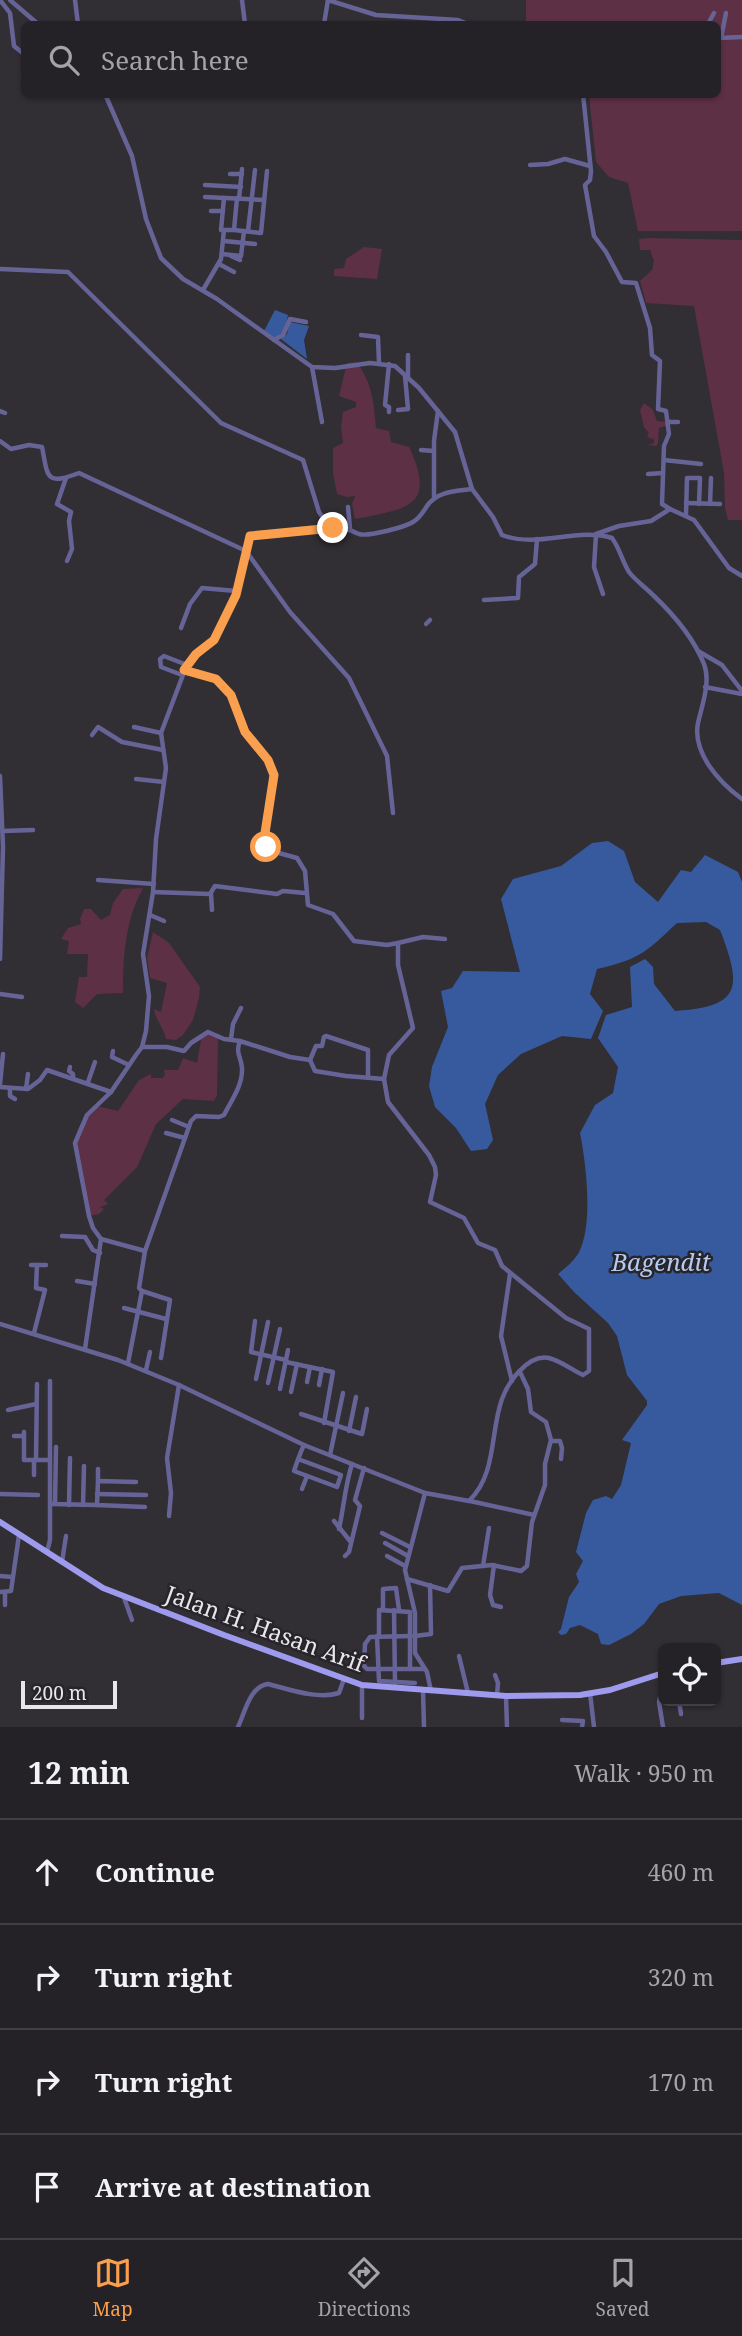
<!DOCTYPE html>
<meta charset="utf-8">
<style>
body{margin:0;font-family:"Noto Serif",serif;background:#2d2a2f;color:#f1f3f6}
.controls{position:absolute;right:21px;bottom:21px;display:grid;overflow:hidden;border-radius:10px;box-shadow:0 2px 5px #0004}
.controls button{width:63px;height:63px;display:grid;place-items:center;padding:0;border:0;border-bottom:2px solid #423f44;background:#252227;color:#f1f3f6;font:35px sans-serif}
.scale{position:absolute;left:21px;bottom:18px;width:96px;box-sizing:border-box;padding-left:7px;border:4px solid #e8e6ea;border-top:0;font-size:19px;line-height:24px;white-space:nowrap;color:#e8e6ea;-webkit-text-stroke:5px #27242a;paint-order:stroke}
.stop{position:absolute;width:21px;height:21px;margin:-16px;border:5px solid #fa9f4e;border-radius:50%;background:#fff}
.stop.end{background:#fa9f4e;border-color:#fff;box-shadow:0 2px 7px #0008}
.list{margin:0;padding:0;list-style:none}
h2{display:flex;justify-content:space-between;align-items:center;height:91px;margin:0;padding:0 28px;font-size:30px}
h2 small{font-size:23px;font-weight:400;color:#a3a4a7}
.list li{display:grid;grid-template-columns:46px 1fr auto;gap:21px;align-items:center;box-sizing:border-box;height:105px;padding:0 28px;border-top:2px solid #423f44}
.list b{display:block;font-size:26px;white-space:nowrap}
.list em{font-size:23px;font-style:normal;color:#a3a4a7}
.icon{flex:none;width:38px;height:38px;fill:none;stroke:currentColor;stroke-width:2;stroke-linecap:round;stroke-linejoin:round}
.map{position:relative;flex:none;width:742px;height:1727px;overflow:hidden}
.search{position:absolute;background:#252227;box-shadow:0 2px 5px #0004;left:21px;right:21px;top:21px;height:77px;display:flex;align-items:center;gap:18px;box-sizing:border-box;padding:0 24px;border-radius:10px;color:#a3a4a7;font-size:26px}
.sheet{height:511px;background:#252227}
nav{display:flex;justify-content:space-around;align-items:center;box-sizing:border-box;height:98px;border-top:2px solid #423f44;background:#252227;font-size:19px;color:#a3a4a7}
nav a{display:grid;justify-items:center;gap:4px}
nav .on{color:#fa9f4e}
.map>svg:first-child{display:block}
</style>
<div class="map">
<svg width="742" height="1727" viewBox="0 0 742 1727">
<rect width="100%" height="100%" fill="#312e34"/>
<g fill="#5e3045">
<path d="M526 0H742V231H638L628 183 609 177 596 162 589 95 718 94V24H526Z"/>
<path d="M648 238 742 240V520H728L725 508 724 473 694 306 646 303 640 281 652 270 654 261 650 250H640L639 239Z"/>
<path d="M364 247 382 249 377 279 334 276V269L344 268 346 259Z"/>
<path d="M356 362C372 381 374 404 376 428L389 431 391 442 409 447C438 508 405 509 355 519L352 504 355 496 347 497 337 494 333 473V448L343 443 341 426 343 412 356 407V402L339 396 347 363Z"/>
<path d="M644 403 653 410 657 421 666 422V426L659 428 658 443 656 446 647 445 654 443V439L649 438 647 435 649 433 644 427 640 410Z"/>
<path d="M143 888C125 921 123 957 123 993L97 994 83 1008 75 1002 79 977H87L88 954H67L69 941 61 939 68 928 81 924 80 919 84 909H91L101 920 110 915 113 903 123 889Z"/>
<path d="M153 932 169 943 200 987 199 998 193 1020 183 1035 176 1040 166 1039C164 1028 155 1019 154 1009L161 1012 167 983 150 978 147 958Z"/>
<path d="M206 1032 218 1037 217 1095 214 1101 183 1099 156 1124 137 1167 104 1200 108 1204 100 1207 104 1209 99 1214 89 1216 75 1146 85 1119 97 1106 118 1111 139 1080 151 1074V1078H163L165 1074 164 1070H178L183 1058 197 1063 201 1040 199 1038Z"/>
</g>
<g fill="#375a9e">
<path d="M275 310 288 315 284 332 274 338 264 331Z"/>
<path d="M290 322 309 326 304 340 307 359 281 339 287 334Z"/>
<path d="M608 841 624 851 635 882 658 902 681 870 691 872 705 855 738 872 742 882V1605L719 1593 681 1596 659 1604 644 1624 631 1634 609 1645 601 1644 598 1634 580 1625 570 1628 566 1634 561 1635 558 1632 561 1629 569 1597 579 1582 576 1574 583 1561 576 1552 586 1513 593 1500 606 1496 612 1499 621 1485 631 1443 622 1440 647 1405V1401L627 1375 617 1336 608 1323 574 1292 558 1274C565 1268 573 1262 578 1254 594 1226 586 1163 580 1133L595 1105 613 1093 618 1067 598 1038 606 1015 632 1007 630 967 645 959 653 967 654 984 675 1011C742 1007 742 987 720 930L706 922 677 923C645 953 640 959 597 969L590 994 603 1011 591 1039 562 1036 521 1054 498 1075 485 1104 493 1140 487 1149 471 1151 456 1128 435 1107 429 1086 432 1067 448 1027 441 991 452 988 463 971 520 972 501 899 513 879 561 866 592 843Z"/>
</g>
<g fill="none" stroke-linecap="round" stroke-linejoin="round">
<g stroke="#666497" stroke-width="4.5">
<path d="M0 0 10 13 14 46 24 54"/>
<path d="M10 0 38 24"/>
<path d="M75 0 78 24"/>
<path d="M242 0 245 24"/>
<path d="M328 0 376 15 458 20 468 24"/>
<path d="M324 24 328 0"/>
<path d="M708 24 714 13"/>
<path d="M718 38 742 37"/>
<path d="M721 38 726 13"/>
<path d="M23 76 24 70"/>
<path d="M105 94 132 156 146 219 161 258 183 279 217 299 312 367 335 368 370 363 395 366 419 388 455 432 472 489 493 517 502 535C538 549 576 527 612 538 620 549 622 561 629 572 635 580 645 587 653 595 672 613 694 639 704 664 711 682 702 705 698 723 692 753 720 783 742 799"/>
<path d="M583 94 591 171 590 180 585 185 594 236 606 252 622 282 636 283 650 328 652 355 660 361 658 409 666 411 669 434 664 446 662 504 670 509"/>
<path d="M530 165 548 164 565 159 590 166"/>
<path d="M230 174H242"/>
<path d="M205 185 241 187"/>
<path d="M205 197 264 200"/>
<path d="M239 199 242 169"/>
<path d="M211 211H223"/>
<path d="M224 230H221L224 198"/>
<path d="M234 230 261 233 267 171"/>
<path d="M248 231 255 170"/>
<path d="M224 241 255 244"/>
<path d="M222 254 241 256 244 231"/>
<path d="M231 256 240 260"/>
<path d="M219 264 234 272"/>
<path d="M0 269 68 272 221 423 303 460 319 512 330 528"/>
<path d="M203 290 221 259 224 230H234L237 198"/>
<path d="M361 335 378 337 379 363"/>
<path d="M274 340 283 335 290 319 306 322"/>
<path d="M408 355V379"/>
<path d="M312 367 322 422"/>
<path d="M398 410 408 409 405 376"/>
<path d="M0 411 5 413"/>
<path d="M389 412V407L385 405 389 364"/>
<path d="M668 422H678"/>
<path d="M0 441 11 449 29 445 42 447C48 477 45 486 79 473L246 551 290 612 349 678 387 756 393 813"/>
<path d="M421 450 434 451"/>
<path d="M664 460 701 464"/>
<path d="M648 474 663 473"/>
<path d="M66 478 57 504 71 512 69 521 72 549 67 561"/>
<path d="M434 497V441L438 411"/>
<path d="M686 503 720 504"/>
<path d="M710 504 711 478"/>
<path d="M348 507 350 528"/>
<path d="M686 515 687 478H700L699 504"/>
<path d="M596 534 619 526 651 521 670 509 694 520 729 568 742 576"/>
<path d="M596 535 594 567 603 594"/>
<path d="M484 600 518 598 519 577 535 564 537 539"/>
<path d="M426 624 430 620"/>
<path d="M181 628 190 604 202 588 236 591"/>
<path d="M698 651 722 665 742 691"/>
<path d="M182 675 161 667 160 659 164 656 187 665"/>
<path d="M705 687 742 694"/>
<path d="M134 727 161 733"/>
<path d="M92 735 98 727 122 742 163 750"/>
<path d="M0 776 3 847 0 959"/>
<path d="M136 779 164 782"/>
<path d="M3 831 33 830"/>
<path d="M98 880 154 884"/>
<path d="M153 892 210 894 215 886 277 894 283 891 305 893"/>
<path d="M211 894 212 910"/>
<path d="M150 915 164 921"/>
<path d="M398 943 423 937 445 939"/>
<path d="M0 994 22 997"/>
<path d="M231 1039 233 1024 241 1008"/>
<path d="M142 1047H167L184 1051 191 1043 208 1032 224 1039 240 1041 290 1057 310 1060 315 1071 346 1076 384 1079"/>
<path d="M113 1051 112 1057 129 1065"/>
<path d="M310 1060 316 1046H322L324 1037 326 1036 368 1050V1078"/>
<path d="M70 1067 69 1071 73 1074V1078"/>
<path d="M88 1082 95 1062"/>
<path d="M0 1084 3 1054"/>
<path d="M0 1087 28 1089 40 1080 47 1070 111 1092"/>
<path d="M10 1088V1096L15 1099"/>
<path d="M26 1089 28 1074"/>
<path d="M172 1120 189 1127"/>
<path d="M166 1133 185 1138"/>
<path d="M62 1236 85 1237 93 1250 100 1253"/>
<path d="M101 1239 145 1251"/>
<path d="M31 1265H46"/>
<path d="M510 1274 501 1336 512 1381"/>
<path d="M77 1281 95 1284"/>
<path d="M124 1308 166 1319"/>
<path d="M255 1321 251 1352 286 1360"/>
<path d="M0 1324 118 1360 179 1385 304 1445 425 1493 469 1501C497 1474 490 1432 502 1399 508 1382 528 1354 549 1358 561 1361 572 1370 583 1375L589 1371V1329L566 1318 502 1266 495 1250 478 1243 464 1218 430 1202 436 1175 435 1167 429 1155 388 1102 384 1079 389 1055 413 1028 398 965V943L387 945 354 941 333 914 308 905 305 871 297 858 268 850C260 831 271 795 274 775L268 760 248 738 231 695 216 679 184 670"/>
<path d="M34 1333 45 1290 36 1288 37 1265"/>
<path d="M85 1349 101 1239 93 1228 89 1216 75 1143 87 1115 111 1092 136 1055 142 1047 146 1031 149 996 143 954 153 892 156 839 166 768 161 733 186 667 214 640 235 595 250 536 339 527C348 528 351 531 359 534 368 537 405 527 413 522 420 518 423 512 427 506 437 491 456 491 472 489"/>
<path d="M161 1358 170 1300 142 1291 139 1288 145 1251 191 1121 196 1116 219 1117 224 1115C231 1101 243 1085 242 1068 241 1055 235 1054 240 1041"/>
<path d="M286 1362 333 1372 324 1423"/>
<path d="M128 1363 142 1291"/>
<path d="M146 1370 150 1352"/>
<path d="M256 1379 268 1322"/>
<path d="M307 1382 310 1367"/>
<path d="M268 1383 280 1329"/>
<path d="M37 1384 36 1460H50V1540L47 1552"/>
<path d="M319 1385 322 1369"/>
<path d="M280 1389 288 1350"/>
<path d="M291 1392 297 1364"/>
<path d="M8 1410 36 1404"/>
<path d="M301 1414 362 1434 367 1409"/>
<path d="M349 1431 356 1397"/>
<path d="M24 1432V1460H36"/>
<path d="M14 1436H24"/>
<path d="M551 1441H560L562 1448 561 1459"/>
<path d="M330 1455 343 1393"/>
<path d="M298 1459 341 1475 337 1487 294 1471C297 1462 300 1453 304 1445"/>
<path d="M34 1460V1475"/>
<path d="M50 1460V1381"/>
<path d="M98 1481V1469"/>
<path d="M136 1482 98 1481 97 1505 145 1507"/>
<path d="M302 1489 307 1476"/>
<path d="M425 1493 405 1570 415 1613V1653L427 1672 431 1691"/>
<path d="M0 1494 38 1495"/>
<path d="M97 1494 146 1495"/>
<path d="M470 1501 534 1515"/>
<path d="M52 1504 97 1505"/>
<path d="M55 1504 56 1447"/>
<path d="M69 1505 70 1458"/>
<path d="M83 1505 84 1466"/>
<path d="M169 1516 171 1493 167 1458 179 1385"/>
<path d="M334 1521 350 1541"/>
<path d="M339 1529C344 1506 345 1486 352 1464"/>
<path d="M382 1533 410 1547"/>
<path d="M385 1543 408 1556"/>
<path d="M345 1556 349 1552 360 1506 355 1500 364 1468"/>
<path d="M387 1556 405 1566"/>
<path d="M62 1562 66 1536"/>
<path d="M494 1565 490 1595 493 1605 501 1607"/>
<path d="M483 1566 489 1528"/>
<path d="M0 1576 12 1577"/>
<path d="M407 1579 448 1591 462 1568 492 1565 521 1571 527 1566 532 1522 545 1485V1464L551 1440 546 1422 531 1412 528 1389 520 1372"/>
<path d="M0 1592 11 1591 19 1535"/>
<path d="M123 1595 132 1620"/>
<path d="M5 1605V1593"/>
<path d="M383 1610V1589L396 1588 399 1610"/>
<path d="M394 1610 395 1683"/>
<path d="M377 1636 379 1681 415 1683"/>
<path d="M379 1636V1610L410 1612V1669"/>
<path d="M411 1636 370 1637 365 1644 364 1666 367 1669H425"/>
<path d="M415 1636 431 1634 430 1585"/>
<path d="M459 1656 468 1693"/>
<path d="M660 1674 662 1688 659 1702 663 1727"/>
<path d="M495 1675 498 1683 497 1695"/>
<path d="M423 1690 424 1727"/>
<path d="M590 1693 594 1727"/>
<path d="M506 1696 507 1727"/>
<path d="M679 1701 681 1714"/>
<path d="M362 1718V1685"/>
<path d="M562 1720 583 1721 582 1727"/>
<path d="M238 1727C245 1712 250 1686 268 1684 288 1689 318 1700 339 1693L344 1679"/>
</g>
<g stroke="#9e9aee" stroke-width="6">
<path d="M0 1522 103 1588 224 1635 362 1685 506 1696 580 1695 610 1690 663 1673"/>
<path d="M716 1663 742 1659"/>
</g>
</g>
<g fill="none" stroke-linecap="round" stroke-linejoin="round">
<path stroke="#fa9f4e" stroke-width="9" d="M266 847 265 833 274 775 268 760 245 732 231 695 216 679 184 670 196 654 214 640 236 595 250 536 333 528"/>
</g>
<g text-anchor="middle" stroke-width="5" stroke-linejoin="round" paint-order="stroke">
<g font-size="23" fill="#e8e6ea" stroke="#27242a">
<text transform="translate(265 1629) rotate(20)" y="8">Jalan H. Hasan Arif</text>
</g>
<g font-size="24" font-style="italic" fill="#b5caf1" stroke="#27242a">
<text x="661" y="1271">Bagendit</text>
</g>
</g>
</svg>
<div class="controls">
<button><svg class="icon" aria-label="locate" viewBox="0 0 24 24"><circle cx="12" cy="12" r="6"/><path d="M12 2v4M12 18v4M2 12h4M18 12h4"/></svg></button>
</div>
<div class="scale">200 m</div>
<div class="stop" style="left:266px;top:847px"></div>
<div class="stop end" style="left:333px;top:528px"></div>
<div class="search"><svg class="icon" aria-label="search" viewBox="0 0 24 24"><circle cx="10" cy="10" r="6"/><path d="M15 15l6 6"/></svg>Search here</div>
</div>
<section class="sheet">
<h2>12 min<small>Walk · 950 m</small></h2>
<ul class="list">
<li><svg class="icon" aria-label="ahead" viewBox="0 0 24 24"><path d="M12 20V5M6 11l6-6 6 6"/></svg><div><b>Continue</b></div><em>460 m</em></li>
<li><svg class="icon" aria-label="right" viewBox="0 0 24 24"><path d="M7 20v-9h11M14 6l5 5-5 5"/></svg><div><b>Turn right</b></div><em>320 m</em></li>
<li><svg class="icon" aria-label="right" viewBox="0 0 24 24"><path d="M7 20v-9h11M14 6l5 5-5 5"/></svg><div><b>Turn right</b></div><em>170 m</em></li>
<li><svg class="icon" aria-label="arrive" viewBox="0 0 24 24"><path d="M6 21V4h12l-3 4 3 4H6"/></svg><div><b>Arrive at destination</b></div></li>
</ul>
</section>
<nav>
<a class="on"><svg class="icon" aria-label="map" viewBox="0 0 24 24"><path d="M3 6l6-2 6 2 6-2v14l-6 2-6-2-6 2zM9 4v14M15 6v14"/></svg>Map</a>
<a><svg class="icon" aria-label="directions" viewBox="0 0 24 24"><path d="M12 3l9 9-9 9-9-9zM9 14v-3h6M13 9l2 2-2 2"/></svg>Directions</a>
<a><svg class="icon" aria-label="saved" viewBox="0 0 24 24"><path d="M7 4h10v16l-5-4-5 4z"/></svg>Saved</a>
</nav>
